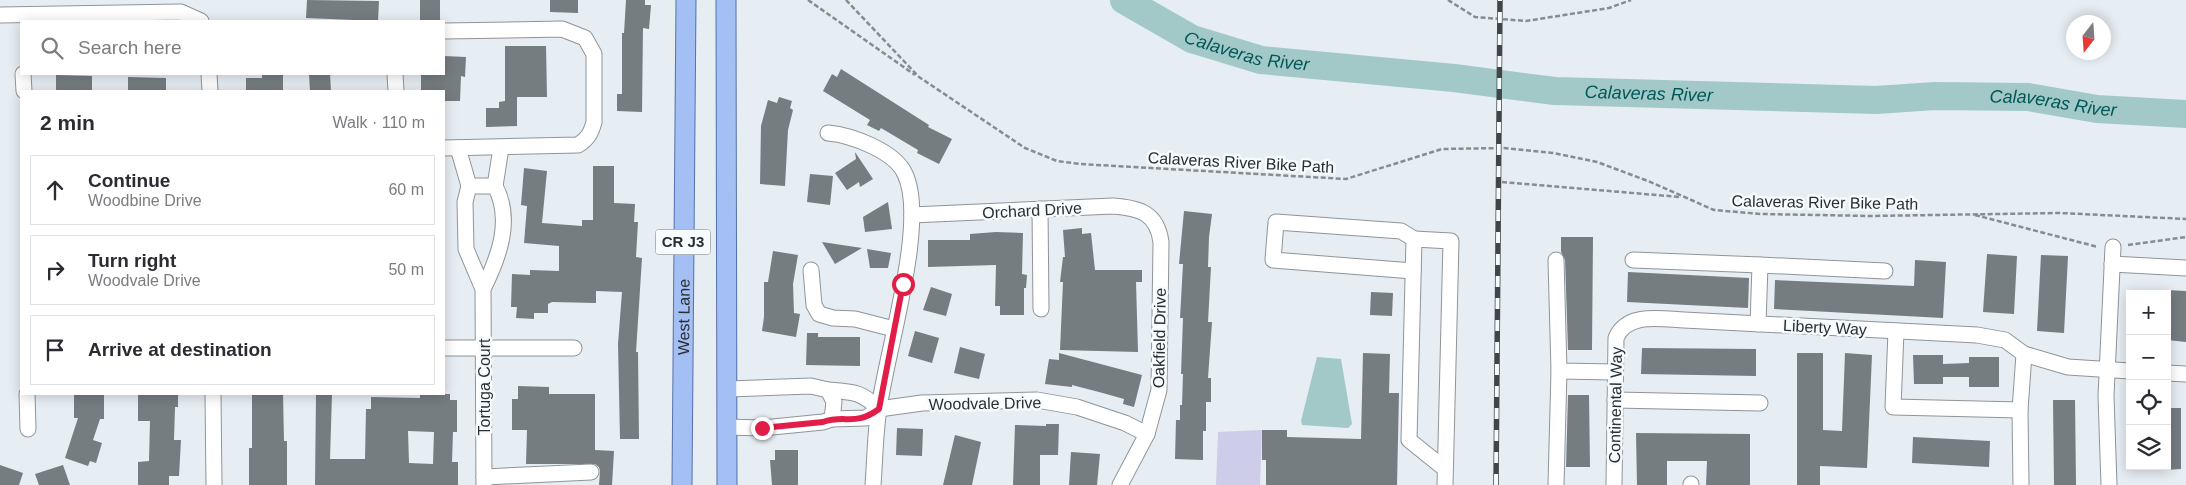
<!DOCTYPE html>
<meta charset="utf-8">
<style>
body{margin:0;font-family:Helvetica,sans-serif;background:#f7f7f7;color:#2b2b33}
.controls{position:absolute;right:15px;bottom:15px;display:grid;overflow:hidden;border-radius:0px;box-shadow:0 2px 12px #0003}
.controls button{width:45px;height:45px;display:grid;place-items:center;padding:0;border:0;border-bottom:1px solid #e1e1e2;background:#fff;color:#2b2b33;font:25px sans-serif}
.compass{position:absolute;left:2066px;top:15px;width:45px;height:45px;border-radius:50%;background:#fff;box-shadow:0 2px 12px #0003;rotate:197deg}
.stop{position:absolute;width:15px;height:15px;margin:-11px;border:4px solid #e11d48;border-radius:50%;background:#fff}
.stop.end{background:#e11d48;border-color:#fff;box-shadow:0 1px 5px #0008}
.list{margin:0;padding:0;list-style:none}
h2{display:flex;justify-content:space-between;align-items:center;height:65px;margin:0;padding:0 20px;font-size:21px}
h2 small{font-size:16px;font-weight:400;color:#7c7c81}
.list li{display:grid;grid-template-columns:32px 1fr auto;gap:15px;align-items:center;box-sizing:border-box;height:70px;margin:0 10px 10px;padding:0 10px;border:1px solid #e1e1e2;border-radius:0px}
.list b{display:block;font-size:19px;white-space:nowrap}
.list p{margin:0;font-size:16px;white-space:nowrap;color:#7c7c81}
.list em{font-size:16px;font-style:normal;color:#7c7c81}
.icon{flex:none;width:28px;height:28px;fill:none;stroke:currentColor;stroke-width:2;stroke-linecap:round;stroke-linejoin:round}
.map{position:relative;flex:none;width:2186px;height:485px;overflow:hidden}
.search{position:absolute;background:#fff;box-shadow:0 2px 12px #0003;left:20px;top:20px;width:425px;height:55px;display:flex;align-items:center;gap:12px;box-sizing:border-box;padding:0 18px;border-radius:0px;color:#7c7c81;font-size:19px}
.panel{position:absolute;background:#fff;box-shadow:0 2px 12px #0003;left:20px;top:90px;width:425px;height:305px;border-radius:0px}
.map>svg:first-child{display:block}
</style>
<div class="map">
<svg width="2186" height="485" viewBox="0 0 2186 485">
<rect width="100%" height="100%" fill="#e6edf3"/>
<path fill="#cdcdea" d="M1262 430 1260 485H1216L1218 432Z"/>
<path fill="#a2c9c8" d="M1317 357 1341 359 1352 424 1348 428 1302 425 1301 421Z"/>
<g fill="none" stroke-linecap="round" stroke-linejoin="round">
<path stroke="#a2c9c8" stroke-width="28" id="s1" d="M1124 0 1192 39 1261 60 1454 78 1555 91 1876 100 1935 96 2028 97 2097 109 2186 114"/>
</g>
<g fill="#757d80" fill-rule="evenodd">
<path d="M307 0 379 1 378 21 306 18Z"/>
<rect x="420" y="0" width="20" height="20"/>
<path d="M550 0H578V13L550 12Z"/>
<path d="M626 0H645V5H651L649 29 643 28 642 112 617 111V94H622V33H624Z"/>
<path d="M505 46H546L547 97H517V126L486 127V108H499V102L505 101Z"/>
<path d="M444 56 466 57 465 77 461 76 460 101H444V91H421V74H444Z"/>
<path d="M841 69 929 125 928 127 952 139 939 164 917 153 918 150 881 128 879 131 867 125 870 120 823 91 832 74 837 77Z"/>
<path d="M262 74H283V91H246V78H262Z"/>
<path d="M309 74H330L331 91H310Z"/>
<path d="M56 75 92 76V91H56Z"/>
<path d="M128 77 166 78V91H128Z"/>
<path d="M779 97 792 101 790 108 793 110 788 130 785 186 760 184 761 126 768 100 777 103Z"/>
<path d="M855 152 873 179 860 187 859 182 847 190 835 173 856 159Z"/>
<path d="M593 166H614V203L635 204 634 222H638L636 257 642 258 636 352H638L639 439H620L618 344 622 292 596 291V303L552 302 548 304V313H534V319L516 318 517 307H511L512 274 530 275V270L559 271V246L524 243 527 206 521 205 524 168 547 171 542 223 582 226V220H593Z"/>
<path d="M810 174 833 176 830 205 807 202Z"/>
<path d="M888 202 892 229 865 232 863 217Z"/>
<path d="M1184 211 1212 214 1209 237 1208 267H1211L1208 322H1212L1208 378H1211V402H1206V431H1203V460L1175 459 1176 420H1180V405H1182L1183 374H1181L1183 318H1180L1183 264H1179Z"/>
<path d="M1082 228V234L1091 233 1095 270H1142V282H1136L1138 352 1060 350 1063 282H1060L1063 257H1065L1063 230Z"/>
<path d="M996 232 1023 233 1022 274 1027 275 1026 288H1024V315H1000V306H995L996 265 928 267V240H970V234Z"/>
<path d="M1561 237H1593L1592 350H1568L1565 260 1561 252Z"/>
<path d="M822 242 862 248 835 264Z"/>
<path d="M867 249 891 253 888 268H870Z"/>
<path d="M773 251 798 255 793 284 794 313 800 314 796 337 762 331 764 317V282H768Z"/>
<path d="M1987 254 2017 256 2014 314 1983 312Z"/>
<path d="M2041 255 2068 256 2064 333 2037 331Z"/>
<path d="M1915 260 1946 262 1943 318 1774 309 1775 280 1914 286Z"/>
<path d="M1628 272 1749 278 1748 308 1627 302Z"/>
<path d="M931 287 952 294 946 316 923 310Z"/>
<path d="M2167 290 2186 291V342L2167 340Z"/>
<path d="M1371 292 1393 293 1392 316 1370 315Z"/>
<path d="M915 331 939 338 932 363 908 356Z"/>
<path d="M807 333H818V337H860V366L806 365Z"/>
<path d="M960 347 985 354 979 379 954 373Z"/>
<path d="M1642 348 1756 349V376L1641 374Z"/>
<path d="M1059 353 1142 375 1134 407 1123 404 1124 399 1099 392 1072 385V387L1045 384 1049 359 1059 360Z"/>
<path d="M1363 353 1390 354 1389 393H1399L1397 485H1266V460H1262V430H1287V437L1361 439Z"/>
<path d="M1797 353H1823V430L1842 431 1845 353 1872 355 1867 468 1820 466V485H1797Z"/>
<path d="M1913 355H1943V364L1969 363V357H1999V387H1969V377H1943V384H1914Z"/>
<path d="M518 386 549 387V394H595V450L614 451 612 485H599L600 471 599 467 595 464H526L527 430H512V399H518Z"/>
<path d="M74 394H104V419H100L93 440 102 443 96 463 90 461 88 466 65 458 78 418H74Z"/>
<path d="M138 394H178V407H175L174 440H181L179 476H169V485H138V462L149 461 150 421H138Z"/>
<path d="M252 394H283L284 441H287V485H249V448H252Z"/>
<path d="M316 394H332L330 459H365L366 409H371V397L420 398V394H450V400H457V432H453L452 462H458V485H315ZM408 431 434 432 433 464 409 463Z"/>
<path d="M1568 395H1589L1590 467H1566Z"/>
<path d="M2053 400H2075L2076 485H2054Z"/>
<path d="M2167 408H2181V469L2167 470Z"/>
<path d="M1046 424H1059L1058 455H1040V485H1013L1015 425 1046 426Z"/>
<path d="M897 428 923 429 922 456 896 455Z"/>
<path d="M1636 433 1750 434V485H1706L1707 461H1667V485H1637Z"/>
<path d="M955 435 981 442 972 485H943Z"/>
<path d="M1913 437 1990 441 1989 467 1912 463Z"/>
<path d="M775 450H798V485H772L770 460H775Z"/>
<path d="M1071 452 1100 454 1097 485H1069Z"/>
<path d="M0 465 23 473 19 485H0Z"/>
<path d="M63 465 70 485H39L35 474Z"/>
</g>
<g fill="none" stroke-linecap="round" stroke-linejoin="round">
<g stroke="#8e959a" stroke-width="17">
<g id="minor">
<path d="M0 15 181 12 201 21"/>
<path d="M444 31 562 29 585 38 594 54V122C591 133 588 139 578 145L444 148"/>
<path d="M23 74 24 91"/>
<path d="M209 74 210 91"/>
<path d="M395 74 396 91"/>
<path d="M828 133C851 135 895 151 905 174 928 222 886 353 879 409 875 434 875 460 873 485"/>
<path d="M458 148 469 186"/>
<path d="M495 186 501 148"/>
<path d="M1040 209 1041 309"/>
<path d="M912 215 1113 206C1140 208 1157 213 1161 242L1159 390 1147 434 1120 485"/>
<path d="M1556 260 1559 371 1615 372"/>
<path d="M1633 260 1760 265 1758 324"/>
<path d="M2112 264 2186 268"/>
<path d="M1760 265 1885 271"/>
<path d="M811 270 814 305 819 314 833 318 855 319 894 329"/>
<path d="M1413 271 1273 260 1276 222 1401 231 1414 239"/>
<path d="M483 289C499 257 513 220 495 186H469L465 202 466 249 483 289 484 485"/>
<path d="M1896 331 1893 407 2020 410"/>
<path d="M444 348H574"/>
<path d="M2167 373 2186 374"/>
<path d="M728 389 811 386 828 390 834 402 832 419 823 422 762 428 728 427"/>
<path d="M828 390C852 392 861 391 879 409"/>
<path d="M27 394 28 429"/>
<path d="M213 394 214 485"/>
<path d="M1615 400 1760 403"/>
<path d="M832 419 866 418 879 409 922 403 1037 400 1077 407 1125 423 1147 434"/>
<path d="M484 477 591 472"/>
<path d="M1445 485 1451 241 1414 239 1409 440 1445 469"/>
<path d="M1556 485 1559 371"/>
<path d="M1614 485 1616 338C1627 312 1661 319 1684 320L1977 335 2005 340 2024 354 2068 367 2130 371"/>
<path d="M1691 485V484"/>
<path d="M2021 485 2020 410 2024 354"/>
<path d="M2109 485 2106 396 2113 247"/>
</g>
</g>
<g stroke="#5371ab" stroke-width="21">
<g id="major">
<path d="M726 0 727 485"/>
<path id="s2" d="M682 485 686 0"/>
</g>
</g>
<g stroke="#878c90" stroke-width="2.5" stroke-dasharray="5 2.5" stroke-linecap="butt">
<path d="M808 0 915 75"/>
<path d="M846 0 919 77 1025 148 1057 161 1080 164 1346 179 1442 149 1504 148 1553 153 1597 162 1648 181 1714 210 1761 214 1871 216 2060 213 2186 219"/>
<path d="M1448 0 1475 17 1526 21 1609 8 1631 0"/>
<path d="M1502 182 1680 197"/>
<path d="M1975 215 2098 247"/>
<path d="M2128 245 2186 237"/>
</g>
<use href="#minor" stroke="#fff" stroke-width="15"/>
<use href="#major" stroke="#a4bff4" stroke-width="19"/>
<g stroke="#414547" stroke-width="5.5">
<path id="rail" d="M1496 485 1500 0"/>
</g>
<use href="#rail" stroke="#f5fbff" stroke-width="4" stroke-dasharray="11" stroke-linecap="butt"/>
</g>
<g fill="none" stroke-linecap="round" stroke-linejoin="round">
<path stroke="#e11d48" stroke-width="6" d="M762 428 823 422C846 414 854 427 879 409L903 284"/>
</g>
<g text-anchor="middle" stroke-width="5" stroke-linejoin="round" paint-order="stroke">
<rect fill="#f5fbff" stroke="#686c6e" stroke-width="1" x="655.5" y="229.5" width="55" height="25" rx="4"/>
<g font-size="15" font-weight="bold" fill="#2b2e30">
<text x="683" y="247">CR J3</text>
</g>
<g font-size="16" fill="#2b2e30" stroke="#f5fbff">
<text transform="translate(1241 162) rotate(3)" y="6">Calaveras River Bike Path</text>
<text transform="translate(1825 202) rotate(1)" y="6">Calaveras River Bike Path</text>
<text transform="translate(1032 210) rotate(-3)" y="6">Orchard Drive</text>
<text dy="6" stroke="none"><textPath href="#s2" startOffset="168">West Lane</textPath></text>
<text transform="translate(1825 327) rotate(3)" y="6">Liberty Way</text>
<text transform="translate(1159 338) rotate(-89)" y="6">Oakfield Drive</text>
<text transform="translate(484 387) rotate(-90)" y="6">Tortuga Court</text>
<text transform="translate(985 403) rotate(-1)" y="6">Woodvale Drive</text>
<text transform="translate(1615 405) rotate(-89)" y="6">Continental Way</text>
</g>
<g font-size="18" font-style="italic" fill="#005757" stroke="#f5fbff">
<text dy="6" stroke="none"><textPath href="#s1" startOffset="135">Calaveras River</textPath></text>
<text dy="6" stroke="none"><textPath href="#s1" startOffset="540">Calaveras River</textPath></text>
<text dy="6" stroke="none"><textPath href="#s1" startOffset="945">Calaveras River</textPath></text>
</g>
</g>
</svg>
<div class="controls">
<button>+</button>
<button>−</button>
<button><svg class="icon" aria-label="locate" viewBox="0 0 24 24"><circle cx="12" cy="12" r="6"/><path d="M12 2v4M12 18v4M2 12h4M18 12h4"/></svg></button>
<button><svg class="icon" aria-label="layers" viewBox="0 0 24 24"><path d="M12 4l9 5-9 5-9-5zM3 14l9 5 9-5"/></svg></button>
</div>
<svg class="compass" viewBox="-18 -18 36 36"><path d="M0-13l5 13h-10z" fill="#e53935"/><path d="M0 13l5-13h-10z" fill="#7c7c81"/></svg>
<div class="stop" style="left:903px;top:284px"></div>
<div class="stop end" style="left:762px;top:428px"></div>
<div class="search"><svg class="icon" aria-label="search" viewBox="0 0 24 24"><circle cx="10" cy="10" r="6"/><path d="M15 15l6 6"/></svg>Search here</div>
<section class="panel">
<h2>2 min<small>Walk · 110 m</small></h2>
<ul class="list">
<li><svg class="icon" aria-label="ahead" viewBox="0 0 24 24"><path d="M12 20V5M6 11l6-6 6 6"/></svg><div><b>Continue</b><p>Woodbine Drive</p></div><em>60 m</em></li>
<li><svg class="icon" aria-label="right" viewBox="0 0 24 24"><path d="M7 20v-9h11M14 6l5 5-5 5"/></svg><div><b>Turn right</b><p>Woodvale Drive</p></div><em>50 m</em></li>
<li><svg class="icon" aria-label="arrive" viewBox="0 0 24 24"><path d="M6 21V4h12l-3 4 3 4H6"/></svg><div><b>Arrive at destination</b></div></li>
</ul>
</section>
</div>
